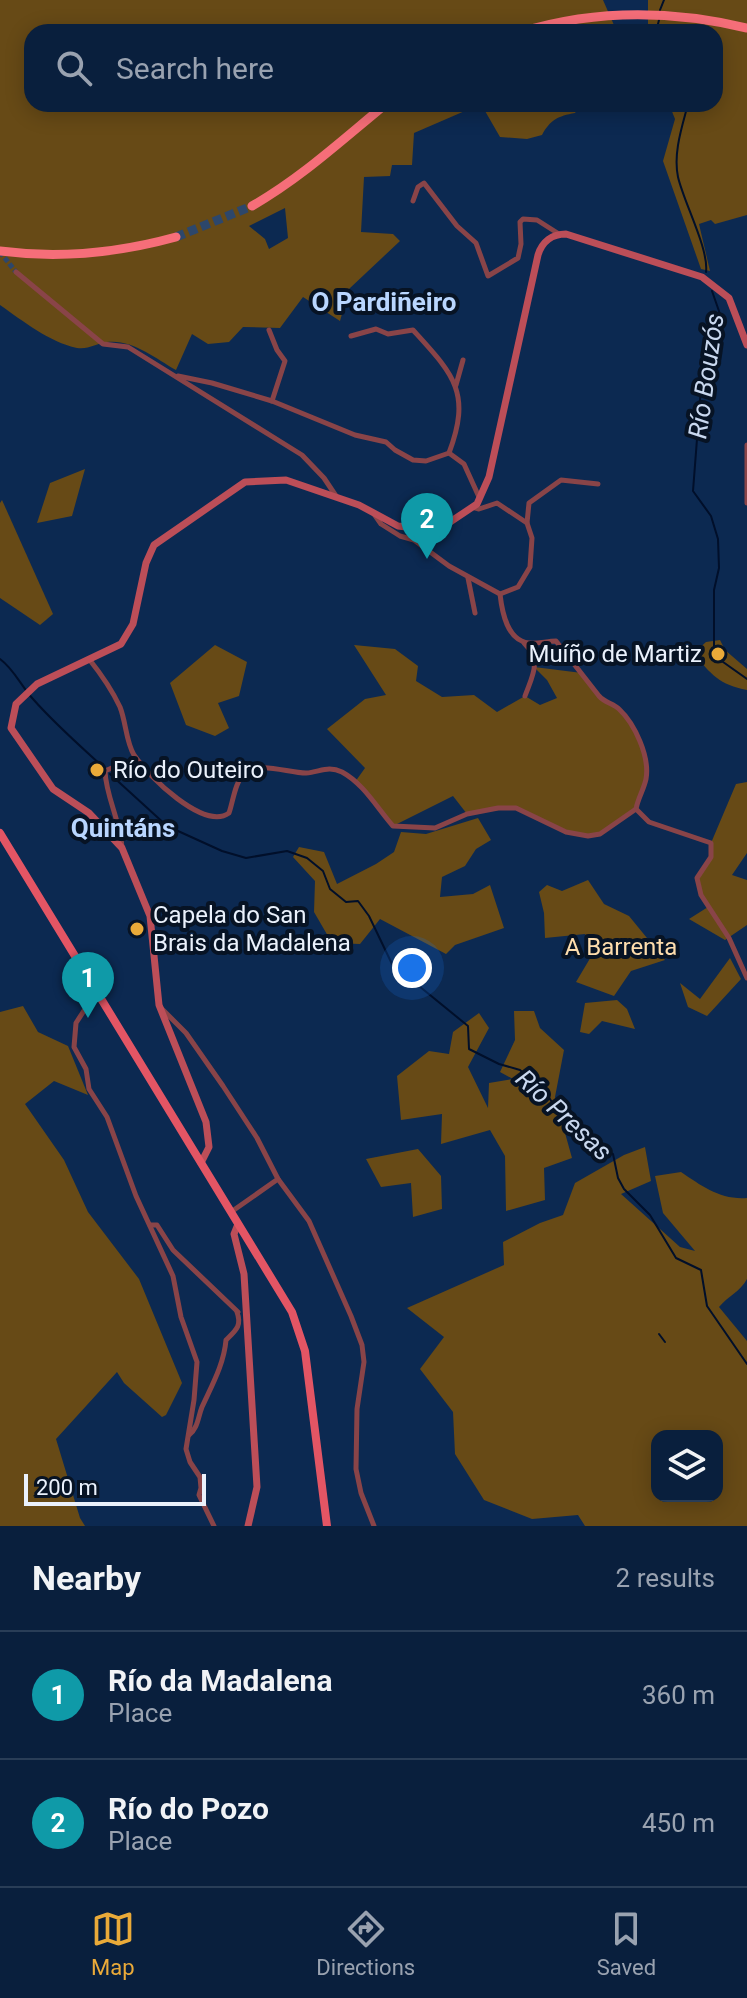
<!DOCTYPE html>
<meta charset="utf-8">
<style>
body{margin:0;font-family:Roboto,sans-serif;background:#122744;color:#f1f3f6}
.controls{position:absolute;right:24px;bottom:24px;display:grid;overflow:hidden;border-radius:16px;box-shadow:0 4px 20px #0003}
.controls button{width:72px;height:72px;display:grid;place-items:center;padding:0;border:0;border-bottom:2px solid #293d57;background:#091f3d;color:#f1f3f6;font:40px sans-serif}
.scale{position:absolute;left:24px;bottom:20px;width:182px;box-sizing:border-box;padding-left:8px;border:4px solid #eaf1fc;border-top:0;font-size:22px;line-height:28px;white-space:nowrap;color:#eaf1fc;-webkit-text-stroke:6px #071324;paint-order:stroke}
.you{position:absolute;left:412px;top:968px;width:28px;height:28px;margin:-20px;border:6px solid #fff;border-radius:50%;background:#1a73e8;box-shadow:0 0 0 12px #1a73e833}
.badge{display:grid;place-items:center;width:52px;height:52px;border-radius:50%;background:#eaaa39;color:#fff;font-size:26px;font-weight:700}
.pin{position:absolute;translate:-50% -66px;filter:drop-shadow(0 2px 4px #0008)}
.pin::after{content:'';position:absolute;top:42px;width:28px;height:24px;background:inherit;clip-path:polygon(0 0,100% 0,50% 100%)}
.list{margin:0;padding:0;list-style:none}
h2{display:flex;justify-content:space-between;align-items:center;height:104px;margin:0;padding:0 32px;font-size:34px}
h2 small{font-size:26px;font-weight:400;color:#99a2b0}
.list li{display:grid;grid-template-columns:52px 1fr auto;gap:24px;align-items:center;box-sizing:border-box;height:128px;padding:0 32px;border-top:2px solid #293d57}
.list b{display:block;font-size:30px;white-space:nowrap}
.list p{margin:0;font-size:26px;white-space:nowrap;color:#99a2b0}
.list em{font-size:26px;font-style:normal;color:#99a2b0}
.icon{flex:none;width:44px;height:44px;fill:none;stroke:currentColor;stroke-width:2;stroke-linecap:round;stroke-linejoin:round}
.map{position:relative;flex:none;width:747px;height:1526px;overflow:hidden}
.search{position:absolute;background:#091f3d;box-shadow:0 4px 20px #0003;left:24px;right:24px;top:24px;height:88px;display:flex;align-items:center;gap:20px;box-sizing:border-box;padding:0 28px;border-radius:24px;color:#99a2b0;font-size:30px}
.sheet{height:360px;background:#091f3d}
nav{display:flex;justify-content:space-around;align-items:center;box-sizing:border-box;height:112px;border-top:2px solid #293d57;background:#091f3d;font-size:22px;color:#99a2b0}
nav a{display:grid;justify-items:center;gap:4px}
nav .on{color:#eaaa39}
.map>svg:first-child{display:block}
</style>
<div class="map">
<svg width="747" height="1526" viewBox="0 0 747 1526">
<rect width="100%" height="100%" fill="#0c2951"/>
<g fill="#674a16" fill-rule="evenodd">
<path d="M0 0H603L617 32H32V104H581L575 113C558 116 550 120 542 135L527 139 500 137 481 104 414 133 412 165H392L390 176 364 177 361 232 393 234 400 241 349 289 340 321 303 297 280 328 243 327 229 342 208 344 192 334 176 370C155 358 132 339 107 342 97 343 88 350 77 348 49 342 23 321 0 305ZM285 208 288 238 269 249 265 239 249 226Z"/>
<path d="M648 0H747V215L715 224 711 220 699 224 710 271 701 269 663 161 675 119 669 104H715V32H648Z"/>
<path d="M85 469 72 516 37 523 50 483Z"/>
<path d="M2 500 53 614 40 625 0 598V503Z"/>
<path d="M720 640 725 650 747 669V690C720 685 710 674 694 653L706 642Z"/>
<path d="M215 645 247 662 239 696 218 703 229 728 215 736 186 725 170 683Z"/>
<path d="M354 645 395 649 418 666 416 681 442 697 474 695 497 712 525 696 540 705 557 698 547 680 534 667 582 673 599 696 616 706 625 715 639 742 646 761V779L636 809 600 834 577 835 516 808 467 814 453 796 393 826 355 782 365 768 327 729 365 699 386 695Z"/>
<path d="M747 782V853L732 875 747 880V925L725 940 689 919 708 907 701 895 697 878 711 857V843L736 784Z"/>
<path d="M478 818 491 840 476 849 465 866 442 877 440 897 473 894 490 885 504 928 455 945 446 954 380 919 360 944 332 943 314 912 315 881 293 857 299 847 324 852 337 884 376 864 394 852 401 832 426 834Z"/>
<path d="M588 880 604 904 629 916 665 960 631 971 614 996 576 982 595 950 585 934 545 938 544 913 539 892 547 885 562 891Z"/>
<path d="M730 958 741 979 707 1016 688 1007 680 983 700 999Z"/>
<path d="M617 1000 627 1009 635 1029 602 1021 589 1034 580 1032 585 1003Z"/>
<path d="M23 1006 38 1032 68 1046 88 1095 54 1081 25 1104 64 1160 88 1212 139 1279 182 1383 166 1415 162 1417 124 1383 117 1372 56 1439 80 1518 85 1526H0V1012Z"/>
<path d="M514 1011H534L540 1028 564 1050 555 1097 572 1158 544 1168 545 1200 506 1211 505 1156 490 1130 441 1144 442 1114 401 1120 397 1076 429 1051 449 1054 453 1032 479 1013 489 1028 468 1067 488 1108 489 1083 513 1079 500 1072 515 1040Z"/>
<path d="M645 1147 651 1181 621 1194 680 1247 695 1251 663 1213 655 1176 681 1172C702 1186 720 1200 747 1198V1279C740 1292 728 1296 719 1307L747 1341V1526H585L578 1515 532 1519 484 1500 455 1454 453 1412 420 1369 444 1337 407 1308 504 1265 503 1242 540 1223 563 1215 575 1183 624 1155ZM657 1436H717V1496H657Z"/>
<path d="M418 1149 441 1176 442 1209 413 1217 411 1183 381 1187 366 1159Z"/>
</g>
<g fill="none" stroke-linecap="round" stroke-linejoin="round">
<g stroke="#010f2a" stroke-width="2">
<path d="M660 10 664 0"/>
<path d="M656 32 659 20"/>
<path d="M688 104C682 127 673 153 678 177 684 203 709 249 706 272"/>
<path d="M712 291 720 314 715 344 703 361 693 491 711 516 718 539 719 568 714 590V651L716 657 747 679"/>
<path d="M0 659C14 669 21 686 33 699 54 723 78 744 102 766"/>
<path d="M110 774 167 826 222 851 246 858 287 851 307 858 323 871 330 889 346 902 358 901 369 916 392 964 468 1026 469 1049 499 1064 520 1070 548 1096 566 1124 613 1154 618 1178 624 1189 650 1215 676 1258 701 1270 707 1306 747 1364"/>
<path d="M659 1334 665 1342"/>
</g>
<path stroke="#2d476b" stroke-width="5" stroke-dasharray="5 2.5" stroke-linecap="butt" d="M0 252 16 272"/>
<path stroke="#2d476b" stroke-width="9" stroke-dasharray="9 4.5" stroke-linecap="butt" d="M176 237 252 206"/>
<g stroke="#894448" stroke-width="5">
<path d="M413 201 418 187 424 183 457 226 476 243 488 276 518 258 521 244 520 222 523 219 537 220 559 234"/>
<path d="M16 272 103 344 128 347 302 455 324 478 336 496"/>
<path d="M269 330 277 350 285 361 272 401"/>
<path d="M178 376 212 383 272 401 355 435 386 442 395 450 413 460 426 461 449 453C472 392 453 374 413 330L388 334 376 329 351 336"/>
<path d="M456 385 463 360"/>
<path d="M747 445V503"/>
<path d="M449 453 464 464 479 497"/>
<path d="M472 507 479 509 497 503 527 523 532 538 530 567 518 587 500 594"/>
<path d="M374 514 381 524 400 536 414 540 449 566 500 594C502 612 507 641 529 643 538 644 547 641 556 641L599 696C605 703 613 703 619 709 635 724 650 757 646 779 644 789 638 798 636 809L649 822 711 843V857L697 878 701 895 729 938 747 978"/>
<path d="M527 523 529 503 561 480 598 484"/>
<path d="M468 578 475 613"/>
<path d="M524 643C542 661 533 674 525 696"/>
<path d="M89 659C101 674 112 690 120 707 126 722 126 742 134 755 148 776 204 831 229 813 233 802 235 781 245 773 260 761 288 773 306 773 320 772 328 765 342 772 364 784 377 808 393 826L435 828 467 814 498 808H516L566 832 588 836 600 834 636 809"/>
<path d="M122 847C120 820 106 797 105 771L114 767 129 775 147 773"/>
<path d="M91 987 87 992V1006L76 1023 74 1047 86 1069 89 1089 107 1117 136 1196 173 1276 181 1317 197 1362 194 1400 186 1449 190 1462 200 1477 201 1488 199 1495 214 1526"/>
<path d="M159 1006 186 1033 223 1086 257 1138 278 1179 309 1221 351 1316 362 1345 364 1362 357 1409 356 1469 361 1493 374 1526"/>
<path d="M231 1212 278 1179"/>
<path d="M150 1225H157L173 1250 238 1312"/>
<path d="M189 1435C198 1428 198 1417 202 1407 212 1385 224 1364 226 1340 236 1330 242 1326 237 1312"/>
</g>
<g stroke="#bc4e58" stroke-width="7">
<path d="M201 1163 209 1147 206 1122 159 1005 150 916 122 848 89 813 53 789 11 728 16 704 37 684 121 644 133 624 146 563 154 545 245 482 286 480 359 505 398 526 415 528 450 522 477 504 489 477 538 255C542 242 552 234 566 234L702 277 729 298 747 345"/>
<path d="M238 1224 234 1234 244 1274 257 1487 248 1526"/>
</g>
<path stroke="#e35564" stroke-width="8" d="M0 833 292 1312 305 1351 327 1526"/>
<g stroke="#f66e79" stroke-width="9">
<path d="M521 32C596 9 671 10 747 28"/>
<path d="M252 206C301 178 342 140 386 104"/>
<path d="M0 251C61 259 118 253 176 237"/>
</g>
</g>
<g fill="#eaaa39" stroke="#071324" stroke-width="3">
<circle cx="718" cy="654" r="8"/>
<circle cx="97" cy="770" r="8"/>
<circle cx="137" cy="929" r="8"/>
</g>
<g text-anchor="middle" stroke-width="8" stroke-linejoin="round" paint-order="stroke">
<g font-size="24" fill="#eaf1fc" stroke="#071324" text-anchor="start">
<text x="702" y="662" text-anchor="end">Muíño de Martiz</text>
<text x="113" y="778">Río do Outeiro</text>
<text x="153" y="923">Capela do San<tspan x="153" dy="28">Brais da Madalena</tspan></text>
</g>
<g font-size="24" fill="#feddad" stroke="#071324">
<text x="621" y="955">A Barrenta</text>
</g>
<g font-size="26" font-weight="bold" fill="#b9d6ff" stroke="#071324">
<text x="384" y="311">O Pardiñeiro</text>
<text x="123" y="837">Quintáns</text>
</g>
<g font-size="26" font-style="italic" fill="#c9d8ef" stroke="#071324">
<text transform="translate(706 376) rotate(-82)" y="9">Río Bouzós</text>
<text transform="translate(564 1115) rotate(43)" y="9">Río Presas</text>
</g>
</g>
</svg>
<div class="controls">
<button><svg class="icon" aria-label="layers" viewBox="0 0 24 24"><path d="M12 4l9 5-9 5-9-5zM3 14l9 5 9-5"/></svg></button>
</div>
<div class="scale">200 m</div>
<div class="you"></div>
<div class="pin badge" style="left:88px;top:1018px;background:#0f9aa8">1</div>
<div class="pin badge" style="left:427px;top:559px;background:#0f9aa8">2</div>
<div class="search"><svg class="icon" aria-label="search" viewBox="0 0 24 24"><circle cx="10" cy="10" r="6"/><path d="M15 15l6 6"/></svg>Search here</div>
</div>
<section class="sheet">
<h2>Nearby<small>2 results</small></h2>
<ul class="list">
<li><span class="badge" style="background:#0f9aa8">1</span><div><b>Río da Madalena</b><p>Place</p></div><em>360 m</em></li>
<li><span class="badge" style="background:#0f9aa8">2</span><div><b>Río do Pozo</b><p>Place</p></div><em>450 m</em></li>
</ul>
</section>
<nav>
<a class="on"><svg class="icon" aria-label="map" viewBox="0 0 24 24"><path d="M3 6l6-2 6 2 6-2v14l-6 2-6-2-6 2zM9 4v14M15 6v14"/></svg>Map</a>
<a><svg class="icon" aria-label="directions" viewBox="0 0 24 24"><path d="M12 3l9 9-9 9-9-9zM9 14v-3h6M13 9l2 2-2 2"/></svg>Directions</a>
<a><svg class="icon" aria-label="saved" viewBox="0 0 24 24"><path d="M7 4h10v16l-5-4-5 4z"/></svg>Saved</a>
</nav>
